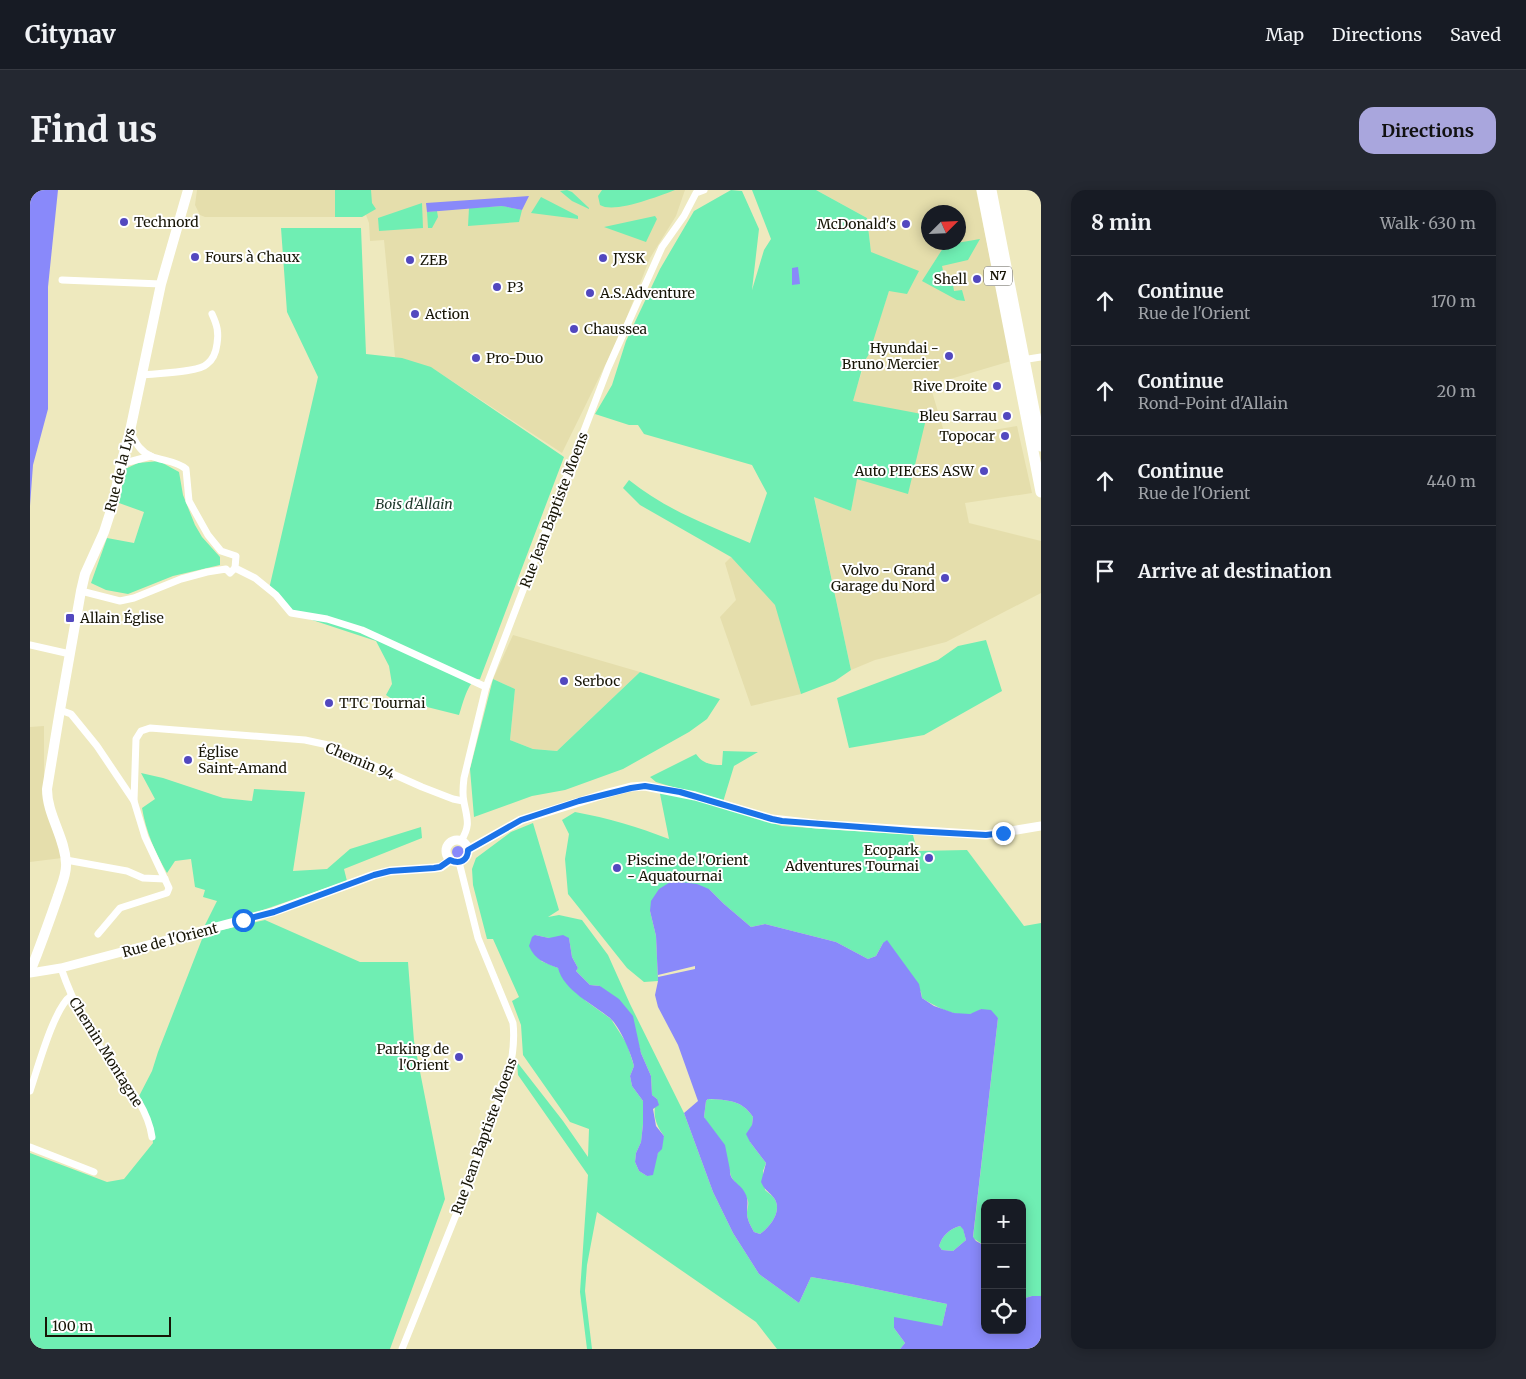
<!DOCTYPE html>
<meta charset="utf-8">
<style>
body{margin:0;font-family:Merriweather,serif;background:#242831;color:#f1f3f6}
.controls{position:absolute;right:15px;bottom:15px;display:grid;overflow:hidden;border-radius:10px;box-shadow:0 2px 12px #0003}
.controls button{width:45px;height:45px;display:grid;place-items:center;padding:0;border:0;border-bottom:1px solid #363941;background:#171b24;color:#f1f3f6;font:25px sans-serif}
.compass{position:absolute;left:891px;top:15px;width:45px;height:45px;border-radius:50%;background:#171b24;box-shadow:0 2px 12px #0003;rotate:66deg}
.scale{position:absolute;left:15px;bottom:12px;width:126px;box-sizing:border-box;padding-left:5px;border:2px solid #171506;border-top:0;font-size:14px;line-height:18px;white-space:nowrap;color:#171506;-webkit-text-stroke:4px #fff;paint-order:stroke}
.stop{position:absolute;width:15px;height:15px;margin:-11px;border:4px solid #1a73e8;border-radius:50%;background:#fff}
.stop.end{background:#1a73e8;border-color:#fff;box-shadow:0 1px 5px #0008}
.list{margin:0;padding:0;list-style:none}
h2{display:flex;justify-content:space-between;align-items:center;height:65px;margin:0;padding:0 20px;font-size:21px}
h2 small{font-size:16px;font-weight:400;color:#9ea1a6}
.list li{display:grid;grid-template-columns:32px 1fr auto;gap:15px;align-items:center;box-sizing:border-box;height:90px;padding:0 20px;border-top:1px solid #363941}
.list b{display:block;font-size:19px;white-space:nowrap}
.list p{margin:0;font-size:16px;white-space:nowrap;color:#9ea1a6}
.list em{font-size:16px;font-style:normal;color:#9ea1a6}
.icon{flex:none;width:28px;height:28px;fill:none;stroke:currentColor;stroke-width:2;stroke-linecap:round;stroke-linejoin:round}
.map{position:relative;flex:none;width:1011px;height:1159px;overflow:hidden;border-radius:15px}
header{display:flex;align-items:center;gap:30px;box-sizing:border-box;height:70px;padding:0 25px;background:#171b24;border-bottom:1px solid #363941}
header strong{font-size:24px}
nav{display:flex;gap:28px;margin-inline-start:auto;font-size:18px}
.intro{display:flex;align-items:center;justify-content:space-between;box-sizing:border-box;height:120px;padding:0 30px}
h1{margin:0;font-size:35px}
.button{padding:12px 22px;border-radius:15px;background:#a9a6dd;color:#111;font-size:18px;font-weight:700}
main{display:flex;gap:30px;padding:0 30px}
aside{flex:1;background:#171b24;border-radius:15px;box-shadow:0 2px 12px #0003}
.map>svg:first-child{display:block}
</style>
<header>
<strong>Citynav</strong>
<nav><a>Map</a><a>Directions</a><a>Saved</a></nav>
</header>
<div class="intro"><h1>Find us</h1><a class="button">Directions</a></div>
<main>
<div class="map">
<svg width="1011" height="1159" viewBox="0 0 1011 1159">
<rect width="100%" height="100%" fill="#eee9be"/>
<g fill="#e5deac" fill-rule="evenodd">
<path d="M167 0H655L646 26 620 68 589 147 532 263 402 178 365 167 354 50 340 51 339 33 336 25 332 27H175L170 25 165 15Z"/>
<path d="M786 0H946L981 171 900 195 915 245 939 244 987 236 1002 303 935 313 939 333 1011 351V403L916 452 845 470 821 480 784 306 821 321 826 289 897 226 822 211 859 101 841 62 837 28ZM898 22H928V52H898Z"/>
<path d="M701 367 746 415 771 504 721 516 690 427 706 410 695 373Z"/>
<path d="M483 445 610 482 527 561 503 559 480 550 485 499 463 489Z"/>
<path d="M14 536V612L32 668 0 672V537Z"/>
</g>
<g fill="#6feeb3" fill-rule="evenodd">
<path d="M305 0H341L342 13 346 19 332 27H305Z"/>
<path d="M537 0 542 2 559 18V19L542 11 530 1Z"/>
<path d="M572 0H645C629 6 584 24 570 15L568 6Z"/>
<path d="M701 0 712 1 729 39 722 100 734 60 741 49 722 0H786L837 28 841 62 889 81 877 104 859 101 839 164 834 172 823 211 897 225 878 304 827 289 821 321 784 307 821 480 805 491 771 504 745 415 701 367 610 315 593 298 599 290C636 320 678 335 720 353L737 303 722 275 614 244 608 235H599L565 224 582 195 596 151 630 79 664 21Z"/>
<path d="M511 7 548 26V29L501 23Z"/>
<path d="M392 13 393 38 349 41 348 28Z"/>
<path d="M473 16 492 20 489 32 438 36 439 18Z"/>
<path d="M407 21 408 27 402 38H398L397 22Z"/>
<path d="M625 26 627 29 616 52 574 37Z"/>
<path d="M251 38H331L336 164 372 168 401 177 534 267 450 489H445C436 498 433 513 429 525L377 512 368 513 356 505 362 494 359 476 346 451 261 423 239 399 288 187 257 122Z"/>
<path d="M950 49 938 70 912 76 915 90 922 89 924 101 932 100 935 111 927 110 892 91 915 55Z"/>
<path d="M129 271 149 282 153 305 165 335 172 347 190 367V375L143 386 98 404 76 400 61 393 77 348 104 353 114 322 89 313 95 279 108 273Z"/>
<path d="M956 450 972 501 894 545 819 558 807 508 908 470 928 456Z"/>
<path d="M610 482 690 509 677 529 659 542 593 579 535 600 502 606 444 627 440 579 463 489 485 499 480 550 503 559 527 561Z"/>
<path d="M693 561 728 562 704 576 693 612 626 592 620 587 666 564C673 574 681 575 692 575Z"/>
<path d="M111 583 133 588 193 608 222 611 224 599 275 602 263 681 297 679 320 659 391 637 392 648 314 679 317 691 172 741 187 711 173 707 175 700 165 697 161 669 145 671 137 683C125 662 116 642 112 618L125 609Z"/>
<path d="M629 599 752 636 883 645 887 661 937 660 994 736 1011 733V1106H1002L992 1109V1013H955V1056L943 1048 968 828 951 819C948 821 944 824 940 824 925 827 904 816 892 808L891 802 853 753 846 766 838 769 806 752 735 734 721 737 694 714 679 699 620 721 626 746 628 791 614 792 597 778 538 704 535 669 539 644 532 630 545 622C578 628 608 637 639 649Z"/>
<path d="M503 633 529 720 518 727 529 725 552 730 578 765 600 814 654 923 683 1002 703 1043 729 1084 769 1113 781 1087 821 1094 917 1114 912 1136 864 1138 875 1153 870 1159H747L726 1132 567 1022 557 1075 555 1101 562 1159H557L550 1102 558 985 488 885 487 872 533 931 558 967 559 939 540 932 493 865 491 835 482 811 489 807 463 749H457L443 695 442 679 446 668 481 642ZM505 745 519 748H539L542 767 548 778 546 781 560 795 570 796 607 849 611 863 621 886 622 905 627 909C622 923 625 934 634 946L628 963 617 986 609 981 605 972 606 963 611 952 613 934V911L602 896 600 886 604 876 597 854 581 829 556 811 528 778 511 771Z"/>
<path d="M235 730 330 772H378L384 851 415 1009 360 1159H0V963L77 992 94 989 123 953 121 937 107 910 122 881 128 862 174 744Z"/>
<path d="M678 909C698 910 712 910 723 927L720 952 736 973 733 981 735 1000C737 1002 742 1005 744 1008 753 1021 740 1037 730 1044L724 1042C721 1036 717 1030 717 1023 717 1019 719 1015 718 1011 715 999 699 991 700 980L674 927 676 911Z"/>
<path d="M930 1036 933 1038 936 1050 923 1061 912 1060 909 1056C912 1046 919 1039 930 1036Z"/>
</g>
<g fill="#8989fa" fill-rule="evenodd">
<path d="M0 0H28L18 97V219L3 275 0 316Z"/>
<path d="M499 6 492 20 472 16 397 22 396 13Z"/>
<path d="M768 77 770 94 762 95V78Z"/>
<circle cx="428" cy="662" r="6"/>
<path d="M642 691 667 694 679 699 694 714 721 737 735 734 806 752 838 769 846 766 853 753 857 750 889 794 892 808 904 816 924 823 940 824 951 819 961 820 968 828 943 1047 946 1051 955 1056V1100L953 1101 955 1103V1140H992V1109L1002 1106H1011V1159H870L875 1153 864 1138V1127L912 1136 917 1114 821 1094 781 1087 769 1113 729 1084 703 1043 683 1002 654 923 668 911 648 855 628 817 625 805 628 791 626 746 620 721 621 711 629 699ZM678 909C698 910 712 910 723 927L722 935 716 944 720 952 736 973 731 992C736 1002 739 1001 744 1008 753 1021 740 1037 730 1044L724 1042C721 1036 717 1030 717 1023 717 1015 719 1010 715 1003 711 994 699 991 700 980L695 955 674 927 676 911ZM930 1036 933 1039 936 1050 923 1061 912 1060 909 1056C912 1046 919 1039 930 1036Z"/>
<path d="M505 745 519 748 533 745 539 748 542 767 548 778 546 781 560 795 570 796 589 809 603 826 611 863 621 886 622 905 627 909 629 915 623 919 626 936 634 946 632 959 628 963 623 985 617 986 609 981 605 972 606 963 611 952 613 934V911L602 896 600 886 604 876C601 863 590 837 580 828 563 814 534 801 528 778 515 773 505 770 499 756L502 747Z"/>
</g>
<path fill="#eee9be" d="M665 776V779L628 787V785Z"/>
<g fill="none" stroke-linecap="round" stroke-linejoin="round">
<g stroke="#fff" stroke-width="7">
<path d="M32 90 131 94"/>
<path d="M992 170 1011 167"/>
<path d="M112 185C126 183 168 183 177 174 184 169 186 162 187 154 189 142 187 135 182 124"/>
<path d="M100 241C103 247 106 254 110 258 121 272 143 268 156 279L159 311 178 345 191 361 206 366 205 378 225 388 246 405 261 423 297 429 332 440 456 497"/>
<path d="M91 274 121 266"/>
<path d="M51 401 90 411 104 408 151 389 177 382 196 379 200 383 205 378"/>
<path d="M0 455 40 464"/>
<path d="M30 520 41 524 67 556 104 611 115 647 139 698 137 703 90 718 68 744"/>
<path d="M104 611 106 549 111 541 120 538 275 550 298 555 392 597 423 609 433 611"/>
<path d="M431 651C441 635 437 629 434 612 432 604 433 596 434 588L456 497 578 178 632 57 654 26 666 3 674 0"/>
<path d="M36 670 97 681 113 688 135 689"/>
<path d="M31 778C40 804 51 827 66 851 84 880 117 911 122 947"/>
<path d="M0 901C7 881 24 817 41 806"/>
<path d="M0 957 64 982"/>
<path d="M372 1159 434 1005 479 882C483 865 485 851 483 833L448 748 429 672"/>
</g>
<g stroke="#fff" stroke-width="9">
<circle cx="427" cy="661" r="11"/>
<path d="M438 660 491 630 578 603 601 597 615 596 665 606 742 629 786 634 956 645 1011 636"/>
<path d="M0 783 31 778 243 722 344 685 360 681 404 678 411 677 420 670"/>
</g>
<path stroke="#fff" stroke-width="10" d="M0 782C10 757 19 732 28 706 31 696 37 684 36 673 35 647 17 625 17 599L30 520 51 401 55 384 74 342 83 314 91 274 100 241 131 94 158 0"/>
<g stroke="#fff" stroke-width="11">
<path d="M952 0 1011 302"/>
<path d="M961 0 1011 256"/>
</g>
</g>
<g fill="none" stroke-linecap="round" stroke-linejoin="round">
<path stroke="#1a73e8" stroke-width="6" d="M213 730 244 722 344 685 360 681 404 678 410 677 420 670C430 675 438 670 438 660L491 630 549 611 601 598 615 596 650 602 742 629 752 631 883 641 956 645 973 643"/>
</g>
<g fill="#5248bf" stroke="#fff" stroke-width="2">
<circle cx="94" cy="32" r="5"/>
<circle cx="876" cy="34" r="5"/>
<circle cx="165" cy="67" r="5"/>
<circle cx="573" cy="68" r="5"/>
<circle cx="380" cy="70" r="5"/>
<circle cx="947" cy="89" r="5"/>
<circle cx="467" cy="97" r="5"/>
<circle cx="560" cy="103" r="5"/>
<circle cx="385" cy="124" r="5"/>
<circle cx="544" cy="139" r="5"/>
<circle cx="919" cy="166" r="5"/>
<circle cx="446" cy="168" r="5"/>
<circle cx="967" cy="196" r="5"/>
<circle cx="977" cy="226" r="5"/>
<circle cx="975" cy="246" r="5"/>
<circle cx="954" cy="281" r="5"/>
<circle cx="915" cy="388" r="5"/>
<rect x="35" y="423" width="10" height="10" rx="2.5"/>
<circle cx="534" cy="491" r="5"/>
<circle cx="299" cy="513" r="5"/>
<circle cx="158" cy="570" r="5"/>
<circle cx="899" cy="668" r="5"/>
<circle cx="587" cy="678" r="5"/>
<circle cx="429" cy="867" r="5"/>
</g>
<g text-anchor="middle" stroke-width="4" stroke-linejoin="round" paint-order="stroke">
<rect fill="#fff" stroke="#5d5b51" stroke-width="1" x="954" y="76.5" width="28" height="19" rx="4"/>
<g font-size="12" font-weight="bold" fill="#171506">
<text x="968" y="90">N7</text>
</g>
<g font-size="14" fill="#171506" stroke="#fff" text-anchor="start">
<text x="104" y="37">Technord</text>
<text x="866" y="39" text-anchor="end">McDonald's</text>
<text x="175" y="72">Fours à Chaux</text>
<text x="583" y="73">JYSK</text>
<text x="390" y="75">ZEB</text>
<text x="937" y="94" text-anchor="end">Shell</text>
<text x="477" y="102">P3</text>
<text x="570" y="108">A.S.Adventure</text>
<text x="395" y="129">Action</text>
<text x="554" y="144">Chaussea</text>
<text x="909" y="163" text-anchor="end">Hyundai -<tspan x="909" dy="16">Bruno Mercier</tspan></text>
<text x="456" y="173">Pro-Duo</text>
<text x="957" y="201" text-anchor="end">Rive Droite</text>
<text x="967" y="231" text-anchor="end">Bleu Sarrau</text>
<text x="965" y="251" text-anchor="end">Topocar</text>
<text x="944" y="286" text-anchor="end">Auto PIECES ASW</text>
<text x="905" y="385" text-anchor="end">Volvo - Grand<tspan x="905" dy="16">Garage du Nord</tspan></text>
<text x="50" y="433">Allain Église</text>
<text x="544" y="496">Serboc</text>
<text x="309" y="518">TTC Tournai</text>
<text x="168" y="567">Église<tspan x="168" dy="16">Saint-Amand</tspan></text>
<text x="889" y="665" text-anchor="end">Ecopark<tspan x="889" dy="16">Adventures Tournai</tspan></text>
<text x="597" y="675">Piscine de l'Orient<tspan x="597" dy="16">- Aquatournai</tspan></text>
<text x="419" y="864" text-anchor="end">Parking de<tspan x="419" dy="16">l'Orient</tspan></text>
</g>
<g font-size="14" fill="#171506" stroke="#fff">
<text transform="translate(90 280) rotate(-76)" y="5">Rue de la Lys</text>
<text transform="translate(524 320) rotate(-69)" y="5">Rue Jean Baptiste Moens</text>
<text transform="translate(330 571) rotate(23)" y="5">Chemin 94</text>
<text transform="translate(140 750) rotate(-15)" y="5">Rue de l'Orient</text>
<text transform="translate(76 862) rotate(58)" y="5">Chemin Montagne</text>
<text transform="translate(454 946) rotate(-70)" y="5">Rue Jean Baptiste Moens</text>
</g>
<g font-size="14" font-style="italic" fill="#20392c" stroke="#fff">
<text x="384" y="319">Bois d'Allain</text>
</g>
</g>
</svg>
<div class="controls">
<button>+</button>
<button>−</button>
<button><svg class="icon" aria-label="locate" viewBox="0 0 24 24"><circle cx="12" cy="12" r="6"/><path d="M12 2v4M12 18v4M2 12h4M18 12h4"/></svg></button>
</div>
<svg class="compass" viewBox="-18 -18 36 36"><path d="M0-13l5 13h-10z" fill="#e53935"/><path d="M0 13l5-13h-10z" fill="#9ea1a6"/></svg>
<div class="scale">100 m</div>
<div class="stop" style="left:213px;top:730px"></div>
<div class="stop end" style="left:973px;top:643px"></div>
</div>
<aside>
<h2>8 min<small>Walk · 630 m</small></h2>
<ul class="list">
<li><svg class="icon" aria-label="ahead" viewBox="0 0 24 24"><path d="M12 20V5M6 11l6-6 6 6"/></svg><div><b>Continue</b><p>Rue de l'Orient</p></div><em>170 m</em></li>
<li><svg class="icon" aria-label="ahead" viewBox="0 0 24 24"><path d="M12 20V5M6 11l6-6 6 6"/></svg><div><b>Continue</b><p>Rond-Point d'Allain</p></div><em>20 m</em></li>
<li><svg class="icon" aria-label="ahead" viewBox="0 0 24 24"><path d="M12 20V5M6 11l6-6 6 6"/></svg><div><b>Continue</b><p>Rue de l'Orient</p></div><em>440 m</em></li>
<li><svg class="icon" aria-label="arrive" viewBox="0 0 24 24"><path d="M6 21V4h12l-3 4 3 4H6"/></svg><div><b>Arrive at destination</b></div></li>
</ul>
</aside>
</main>
